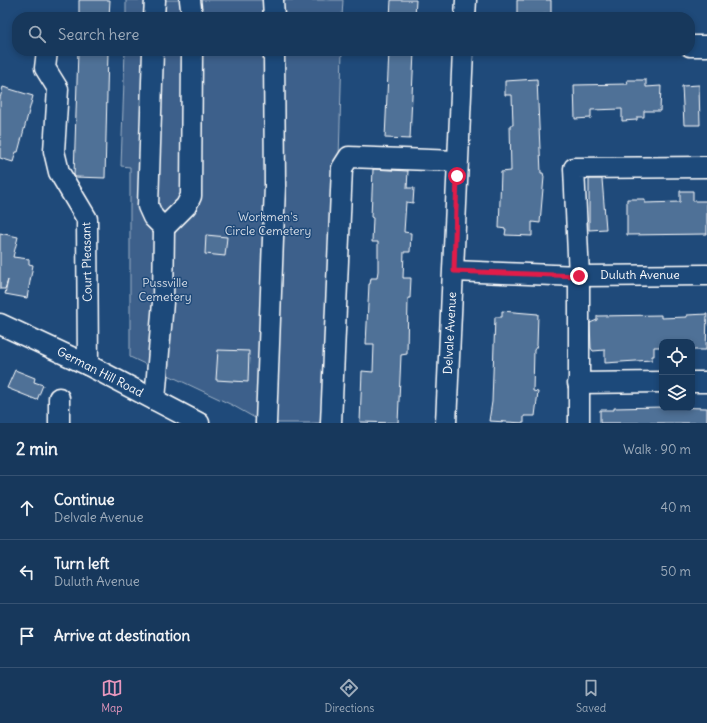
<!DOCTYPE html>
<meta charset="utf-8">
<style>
body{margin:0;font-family:Delius,sans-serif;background:#203f62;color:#f1f3f6}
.controls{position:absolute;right:12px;bottom:12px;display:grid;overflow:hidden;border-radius:8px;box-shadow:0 2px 6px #0003}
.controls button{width:36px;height:36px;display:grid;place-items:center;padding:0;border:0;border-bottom:1px solid #365272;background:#17385c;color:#f1f3f6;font:20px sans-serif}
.stop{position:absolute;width:12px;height:12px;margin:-9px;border:3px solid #e11d48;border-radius:50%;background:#fff}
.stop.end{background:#e11d48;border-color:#fff;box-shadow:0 1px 4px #0008}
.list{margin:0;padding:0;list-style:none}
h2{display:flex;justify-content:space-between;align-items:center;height:52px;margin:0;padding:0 16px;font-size:17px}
h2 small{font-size:13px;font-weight:400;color:#9eacbb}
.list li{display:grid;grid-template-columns:26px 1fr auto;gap:12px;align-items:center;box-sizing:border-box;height:64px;padding:0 16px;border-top:1px solid #365272}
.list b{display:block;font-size:15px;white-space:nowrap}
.list p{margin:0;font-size:13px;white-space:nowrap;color:#9eacbb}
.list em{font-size:13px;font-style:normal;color:#9eacbb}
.icon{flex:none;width:22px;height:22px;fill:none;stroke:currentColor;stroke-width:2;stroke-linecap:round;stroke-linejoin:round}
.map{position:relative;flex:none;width:707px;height:423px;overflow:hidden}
.search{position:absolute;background:#17385c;box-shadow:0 2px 6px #0003;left:12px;right:12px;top:12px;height:44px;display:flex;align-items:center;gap:10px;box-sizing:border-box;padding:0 14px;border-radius:16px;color:#9eacbb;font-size:15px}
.sheet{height:244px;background:#17385c}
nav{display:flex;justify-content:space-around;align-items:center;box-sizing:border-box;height:56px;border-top:1px solid #365272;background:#17385c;font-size:11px;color:#9eacbb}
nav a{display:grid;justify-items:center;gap:2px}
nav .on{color:#e797bd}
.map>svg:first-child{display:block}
</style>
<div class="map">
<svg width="707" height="423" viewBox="0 0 707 423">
<rect width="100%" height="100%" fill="#1f4a7a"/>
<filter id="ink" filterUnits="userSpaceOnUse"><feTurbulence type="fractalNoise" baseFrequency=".025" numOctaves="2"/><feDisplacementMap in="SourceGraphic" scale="8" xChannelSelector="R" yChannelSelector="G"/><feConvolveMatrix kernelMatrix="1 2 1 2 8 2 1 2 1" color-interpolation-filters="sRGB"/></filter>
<g filter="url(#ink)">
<g fill="#3c618b" stroke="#9eb0c5">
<path d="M126 0H343L342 17H126Z"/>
<path d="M125 51H342L339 159 326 423H264L232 405 130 357V167L121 166Z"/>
</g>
<g fill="#507197" stroke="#fff">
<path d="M79 0H110L109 17H79Z"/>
<path d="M391 0H416L415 17H390Z"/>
<path d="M517 0H551V14L517 16Z"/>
<path d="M78 51H108L105 178 75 177 74 175Z"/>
<path d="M389 51 414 52 410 139 385 138Z"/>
<path d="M537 79 541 173H543L544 177 540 223 532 222V236L505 235 506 229 499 228 501 172 511 171 510 125H513L512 95H505V81Z"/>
<path d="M627 80H646V87L661 86 660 111H644V117H637V120L622 121V109L591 110V118L575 119 574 85 628 84Z"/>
<path d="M699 85 700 125H684L682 86Z"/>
<path d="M3 87 33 96 18 152H16L13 162 0 158V98Z"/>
<path d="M373 169 408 171 407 188H414L413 203 406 202 404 232 411 233 410 252H404L403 278H411L410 298H408L407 354 401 355 398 423 360 422 362 371 373 372 374 344H366L369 284H370L371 278H377L378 271V242H372L373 218 371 217Z"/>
<path d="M589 179H602L606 229 589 230Z"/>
<path d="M680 191H693V201H707V234L627 235V199H645V203L680 202Z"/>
<path d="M0 233 18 237 13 257 29 259V264L33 265 27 298 5 294 8 280 5 289H0Z"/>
<path d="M206 235 227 237 225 256 205 254Z"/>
<path d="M502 311 538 314 537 346 534 350 533 391 538 392 535 416H524V423L489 421 492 402 495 317H502Z"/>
<path d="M707 314 706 350H692V342H662V347H654V356H652V360L605 363V350L593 351 591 348 590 323 597 320V316L661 315V318L687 317V315Z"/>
<path d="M218 350 249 351 248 382 216 380Z"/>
<path d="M15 370 35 378 34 382 43 385 37 400 7 388Z"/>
<path d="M662 407 707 408V423H600V410H614V408Z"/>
</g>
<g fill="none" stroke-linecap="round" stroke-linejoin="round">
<g stroke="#fff" stroke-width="23">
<g id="minor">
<path d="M190 0 192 17"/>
<path d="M273 0 274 17"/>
<path d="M154 17 155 0"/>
<path d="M465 17 466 0"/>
<path d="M690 46H707"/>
<path d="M47 51 45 68 58 89 54 151 59 172 87 219 88 365"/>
<path d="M153 51 148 206 153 217 164 228 186 206 191 196 192 51"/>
<path d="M454 271 579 276 707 275"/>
<path d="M0 324 88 365 199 423"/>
<path d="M692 382H707"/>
<path d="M578 383 662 382"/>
<path d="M59 398V423"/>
<path d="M155 400 163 302 164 228"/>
<path d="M266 423 275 186 274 51"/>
<path d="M331 423 342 168 349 157 457 161"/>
<path d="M446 423 463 51"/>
<path d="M579 423V276L574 168 707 167"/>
</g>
</g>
<use href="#minor" stroke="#1f4a7a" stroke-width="20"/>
</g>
</g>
<g fill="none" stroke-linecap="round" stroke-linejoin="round" filter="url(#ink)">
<path stroke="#e11d48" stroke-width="5" d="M457 176 454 271 579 276"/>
</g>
<g text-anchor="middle" stroke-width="3" stroke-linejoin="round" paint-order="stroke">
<g font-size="12" fill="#d8dfe8" stroke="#1f4a7a">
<text x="268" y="221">Workmen's<tspan x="268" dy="14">Circle Cemetery</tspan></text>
<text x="165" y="287">Pussville<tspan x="165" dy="14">Cemetery</tspan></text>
</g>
<g font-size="12" fill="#fff" stroke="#1f4a7a">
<text transform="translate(87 262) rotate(-91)" y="4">Court Pleasant</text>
<text x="640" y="279">Duluth Avenue</text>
<text transform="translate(450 333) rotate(-87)" y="4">Delvale Avenue</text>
<text transform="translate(100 372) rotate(27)" y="4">German Hill Road</text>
</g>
</g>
</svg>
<div class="controls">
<button><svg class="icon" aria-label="locate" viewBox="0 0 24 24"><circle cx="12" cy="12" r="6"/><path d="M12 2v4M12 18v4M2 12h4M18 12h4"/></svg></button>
<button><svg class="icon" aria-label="layers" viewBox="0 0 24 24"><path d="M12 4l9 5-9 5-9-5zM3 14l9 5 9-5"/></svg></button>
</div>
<div class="stop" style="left:457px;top:176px"></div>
<div class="stop end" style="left:579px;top:276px"></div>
<div class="search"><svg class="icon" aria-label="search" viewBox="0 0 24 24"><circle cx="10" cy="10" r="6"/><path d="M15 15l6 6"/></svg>Search here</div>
</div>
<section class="sheet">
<h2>2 min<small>Walk · 90 m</small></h2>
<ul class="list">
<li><svg class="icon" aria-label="ahead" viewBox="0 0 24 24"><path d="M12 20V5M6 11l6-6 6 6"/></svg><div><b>Continue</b><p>Delvale Avenue</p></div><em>40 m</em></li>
<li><svg class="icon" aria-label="left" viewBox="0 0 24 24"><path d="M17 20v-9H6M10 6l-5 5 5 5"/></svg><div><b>Turn left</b><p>Duluth Avenue</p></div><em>50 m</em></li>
<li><svg class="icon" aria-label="arrive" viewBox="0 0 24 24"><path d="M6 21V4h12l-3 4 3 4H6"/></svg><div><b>Arrive at destination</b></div></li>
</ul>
</section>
<nav>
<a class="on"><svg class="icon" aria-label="map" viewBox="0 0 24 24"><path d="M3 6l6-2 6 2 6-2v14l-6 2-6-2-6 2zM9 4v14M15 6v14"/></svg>Map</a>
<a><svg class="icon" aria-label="directions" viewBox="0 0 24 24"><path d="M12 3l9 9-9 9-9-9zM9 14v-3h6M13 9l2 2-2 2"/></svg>Directions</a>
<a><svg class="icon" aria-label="saved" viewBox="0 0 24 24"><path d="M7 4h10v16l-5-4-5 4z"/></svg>Saved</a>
</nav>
